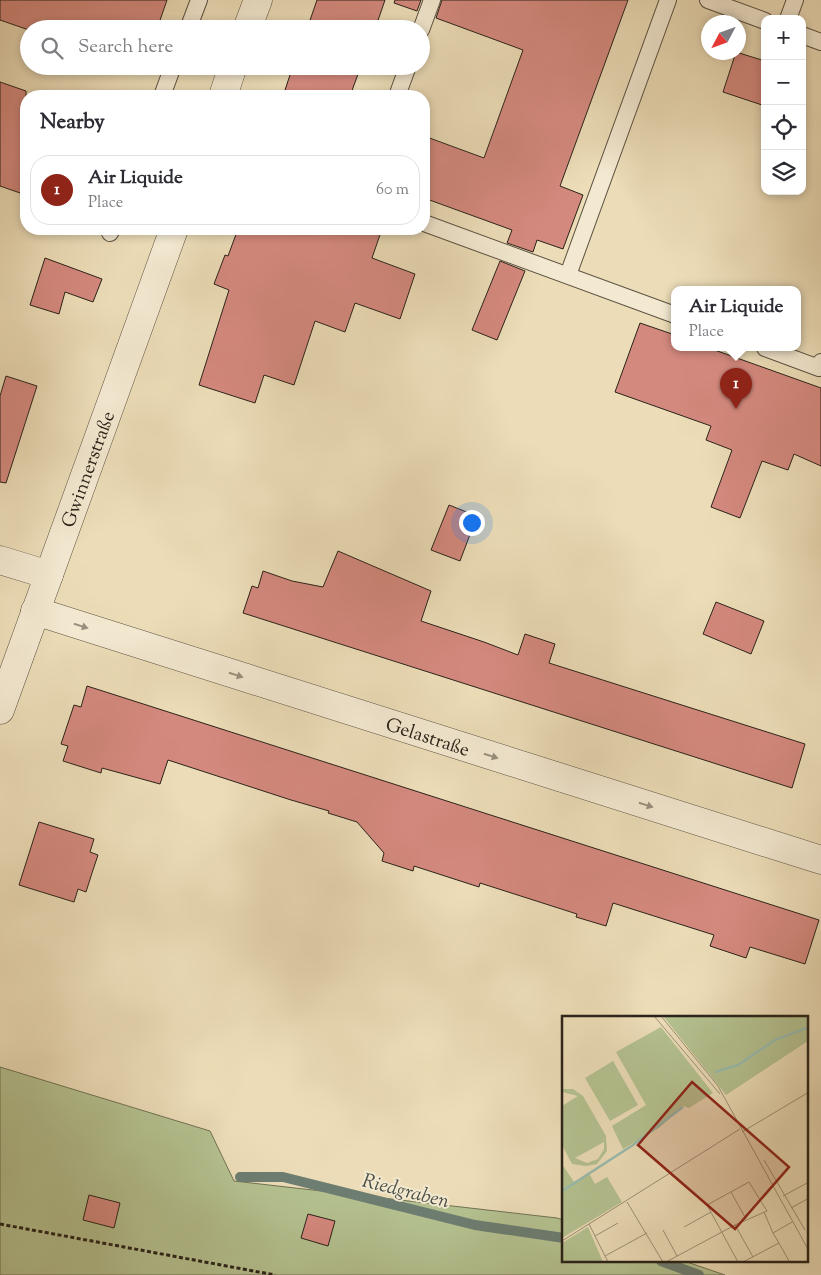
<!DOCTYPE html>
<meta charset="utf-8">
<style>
body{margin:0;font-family:"Sorts Mill Goudy",serif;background:#f2f2f3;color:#2b2b33}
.controls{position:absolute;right:15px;top:15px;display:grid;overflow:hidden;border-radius:10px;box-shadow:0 2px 8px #0003}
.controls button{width:45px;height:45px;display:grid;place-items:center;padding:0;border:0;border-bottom:1px solid #e1e1e2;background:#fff;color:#2b2b33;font:25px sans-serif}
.compass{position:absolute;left:701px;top:15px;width:45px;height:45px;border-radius:50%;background:#fff;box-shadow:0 2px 8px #0003;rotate:229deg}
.you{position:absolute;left:471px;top:522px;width:18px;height:18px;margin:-12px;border:4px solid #fff;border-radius:50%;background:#1a73e8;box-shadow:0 0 0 8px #1a73e833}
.badge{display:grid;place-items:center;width:32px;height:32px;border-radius:50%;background:#8f2418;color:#fff;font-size:16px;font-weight:700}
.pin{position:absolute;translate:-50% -41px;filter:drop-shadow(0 1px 2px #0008)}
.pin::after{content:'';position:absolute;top:26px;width:18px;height:15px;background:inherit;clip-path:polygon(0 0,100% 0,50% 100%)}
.popup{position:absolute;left:671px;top:286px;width:130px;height:65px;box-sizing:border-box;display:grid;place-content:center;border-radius:10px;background:#fff;filter:drop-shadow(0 1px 4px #0005);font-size:16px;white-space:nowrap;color:#7c7c81}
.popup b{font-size:19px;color:#2b2b33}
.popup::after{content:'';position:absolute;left:50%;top:100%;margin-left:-10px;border:10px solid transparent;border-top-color:#fff}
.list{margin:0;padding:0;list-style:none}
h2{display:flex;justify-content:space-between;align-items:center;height:65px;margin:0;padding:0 20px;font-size:21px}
h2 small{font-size:16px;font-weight:400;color:#7c7c81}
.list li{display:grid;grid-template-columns:32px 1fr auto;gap:15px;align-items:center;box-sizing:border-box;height:70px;margin:0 10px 10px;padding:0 10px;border:1px solid #e1e1e2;border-radius:20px}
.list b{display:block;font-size:19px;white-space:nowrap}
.list p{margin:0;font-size:16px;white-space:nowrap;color:#7c7c81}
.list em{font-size:16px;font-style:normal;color:#7c7c81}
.icon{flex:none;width:28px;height:28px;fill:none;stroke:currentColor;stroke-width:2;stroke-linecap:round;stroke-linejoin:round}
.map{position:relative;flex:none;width:821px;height:1275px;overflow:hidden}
.search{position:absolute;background:#fff;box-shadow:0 2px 8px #0003;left:20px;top:20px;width:410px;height:55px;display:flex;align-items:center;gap:12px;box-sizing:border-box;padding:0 18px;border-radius:28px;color:#7c7c81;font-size:19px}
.panel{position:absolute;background:#fff;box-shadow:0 2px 8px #0003;left:20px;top:90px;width:410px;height:145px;border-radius:20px}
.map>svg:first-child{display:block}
</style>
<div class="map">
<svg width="821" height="1275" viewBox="0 0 821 1275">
<rect width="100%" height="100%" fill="#ecddb8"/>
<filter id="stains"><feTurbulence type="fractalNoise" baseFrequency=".004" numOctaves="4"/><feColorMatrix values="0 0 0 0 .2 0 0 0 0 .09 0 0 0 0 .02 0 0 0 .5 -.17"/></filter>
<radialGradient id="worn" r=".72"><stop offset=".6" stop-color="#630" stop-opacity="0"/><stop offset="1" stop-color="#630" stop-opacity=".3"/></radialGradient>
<path fill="#b5c291" stroke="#707255" d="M0 1067 210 1131 234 1181 557 1218 563 1220 564 1261H684L725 1275H0Z"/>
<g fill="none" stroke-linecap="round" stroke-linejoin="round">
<g stroke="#6d7e72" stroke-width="10">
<path d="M240 1177H283L475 1225 564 1238"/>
<path d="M661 1261 699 1275"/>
</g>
</g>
<g fill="#d4897e" stroke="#2a2219">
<path d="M0 0H167L157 29 29 30 0 20Z"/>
<path d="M317 0H385L375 29H307Z"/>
<path d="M395 0H421L417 11 394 3Z"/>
<path d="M442 0H628L560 186 583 195 563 249 537 240 533 252 507 243 512 230 424 198V136L484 158 523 50 436 18Z"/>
<path d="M736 52 765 61V106L723 92Z"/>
<path d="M293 66H361L350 96H283Z"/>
<path d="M0 82 26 91V195L0 186Z"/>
<path d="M238 229H382L372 258 415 274 400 319 355 303 345 332 315 321 294 385 264 375 255 403 199 385 229 290 214 284 225 255 228 256Z"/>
<path d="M45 258 102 279 93 302 65 292 59 314 30 305Z"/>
<path d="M500 261 525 271 497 340 472 330Z"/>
<path d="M640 323 675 335V348H709L821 388V466L794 454 788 470 762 461 740 518 711 507 732 450 706 440 711 426 615 392Z"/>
<path d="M6 376 37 386 6 483 0 482V396Z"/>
<path d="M449 505 477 516 460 561 431 550Z"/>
<path d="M338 551 431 591 421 621 484 642 518 655 525 634 555 644 549 663 805 744 792 788 243 613 252 586 258 588 263 571 292 581 323 587Z"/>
<path d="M716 602 764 621 751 654 703 634Z"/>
<path d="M87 686 819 920 805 964 750 947 746 958 710 946 714 935 613 903 606 926 576 917 577 914 480 883 479 887 414 866 413 871 382 861 384 853 357 822 328 813 329 811 291 800 168 760 160 784 102 768 101 773 63 761 68 746 61 744 74 705 81 707Z"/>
<path d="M39 822 94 839 90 852 98 855 92 873 86 892 78 889 74 902 19 885Z"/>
<path d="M89 1195 120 1203 114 1228 83 1220Z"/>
<path d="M308 1214 335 1221 328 1246 301 1238Z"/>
</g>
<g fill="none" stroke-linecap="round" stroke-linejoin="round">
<g stroke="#5a5141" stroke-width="18">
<g id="lane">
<path d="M708 0 765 21"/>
<path d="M788 19 795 0"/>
<path d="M188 29 199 0"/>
<path d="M421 30 432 0"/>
<path d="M802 35 821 42"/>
<path d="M162 96 173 66"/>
<path d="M397 96 408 66"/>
<path d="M424 223 675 315"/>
<path d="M110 233 112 229"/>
<path d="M568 275 668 0"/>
<path d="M765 348 819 368 821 362"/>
</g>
</g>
<g stroke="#5a5141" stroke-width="29">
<g id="street">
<path d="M247 29 258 0"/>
<path d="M223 96 233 66"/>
<path d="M0 560 49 575"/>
<path d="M35 611 821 860"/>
<path d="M0 710 174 229"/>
</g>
</g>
<path stroke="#2a2219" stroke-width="3" stroke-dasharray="4 2.5" stroke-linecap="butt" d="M0 1224 275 1275"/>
<use href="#lane" stroke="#f3e9d1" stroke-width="16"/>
<use href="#street" stroke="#f3e9d1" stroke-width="28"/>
</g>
<defs><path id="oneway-solid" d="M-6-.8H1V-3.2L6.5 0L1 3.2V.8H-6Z" transform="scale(1.25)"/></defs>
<g fill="#998f7e">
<use href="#oneway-solid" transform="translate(81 626) rotate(18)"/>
<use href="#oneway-solid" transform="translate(236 675) rotate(18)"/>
<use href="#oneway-solid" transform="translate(491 756) rotate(18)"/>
<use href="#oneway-solid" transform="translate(646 805) rotate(18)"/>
</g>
<g text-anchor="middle" stroke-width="4" stroke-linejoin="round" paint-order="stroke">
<g font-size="19" fill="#2a2219" stroke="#f3e9d1">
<text transform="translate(87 469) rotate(-70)" y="7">Gwinnerstraße</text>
<text transform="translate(428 736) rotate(18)" y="7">Gelastraße</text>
</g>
<g font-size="20" font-style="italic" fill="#4b5046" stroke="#f3e9d1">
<text transform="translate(406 1190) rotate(14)" y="7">Riedgraben</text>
</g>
</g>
<g transform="translate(562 1016)">
<rect width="246" height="246" fill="#ecddb8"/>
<path d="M101 0H246V25L164 79ZM99 11 151 77 127 92 121 90 97 112 61 133 50 110 84 89 54 36ZM51 45 76 89 48 105 23 62ZM0 73H11L21 80 44 120 45 135 35 148 24 150 10 148 0 129V90L16 80 0 76ZM42 126V133L36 143 25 147 13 142ZM0 148 12 166 27 157 33 168 45 161 60 186 0 222ZM26 211 41 246H0V227Z" fill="#b5c291" fill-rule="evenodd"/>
<path fill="none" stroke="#99bcae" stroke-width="2.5" d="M153 56 176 49 213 24 247 11M0 175 71 129 121 91"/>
<path fill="none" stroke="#9e9278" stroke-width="1" d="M92 0 158 78M99 0 156 70 247 235M180 116 247 76M202 144 243 214M169 176 184 203M221 180 247 166M65 186 101 246M229 192 247 182M202 196 211 217M27 208 33 220 56 207M122 211 149 196M101 214 115 240M33 220 46 246M0 225 178 113M217 227 227 245M43 240 85 217M104 246 173 209M176 246 145 189 187 166 205 195 173 209 191 241M181 246 217 227 211 217 230 206"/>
<path fill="#8f2418" fill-opacity="0.15" stroke="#8f2418" stroke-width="2.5" d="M130 66 227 151 173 213 76 129Z"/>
<rect width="246" height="246" fill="none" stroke="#2a2219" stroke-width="2.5"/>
</g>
<rect width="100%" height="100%" filter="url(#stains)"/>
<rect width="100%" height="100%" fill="url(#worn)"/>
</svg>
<div class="controls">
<button>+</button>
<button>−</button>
<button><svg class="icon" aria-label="locate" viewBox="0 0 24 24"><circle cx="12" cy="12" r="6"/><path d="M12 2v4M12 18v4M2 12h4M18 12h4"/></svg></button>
<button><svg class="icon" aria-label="layers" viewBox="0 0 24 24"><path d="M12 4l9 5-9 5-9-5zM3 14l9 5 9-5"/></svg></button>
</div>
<svg class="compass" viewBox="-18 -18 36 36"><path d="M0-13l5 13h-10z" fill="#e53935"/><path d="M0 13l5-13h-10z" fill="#7c7c81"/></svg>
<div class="you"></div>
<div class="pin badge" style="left:736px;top:409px">1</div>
<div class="popup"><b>Air Liquide</b>Place</div>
<div class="search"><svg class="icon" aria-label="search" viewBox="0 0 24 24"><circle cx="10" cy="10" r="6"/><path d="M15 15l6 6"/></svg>Search here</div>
<section class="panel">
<h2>Nearby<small></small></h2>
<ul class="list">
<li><span class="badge">1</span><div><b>Air Liquide</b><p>Place</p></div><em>60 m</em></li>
</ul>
</section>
</div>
